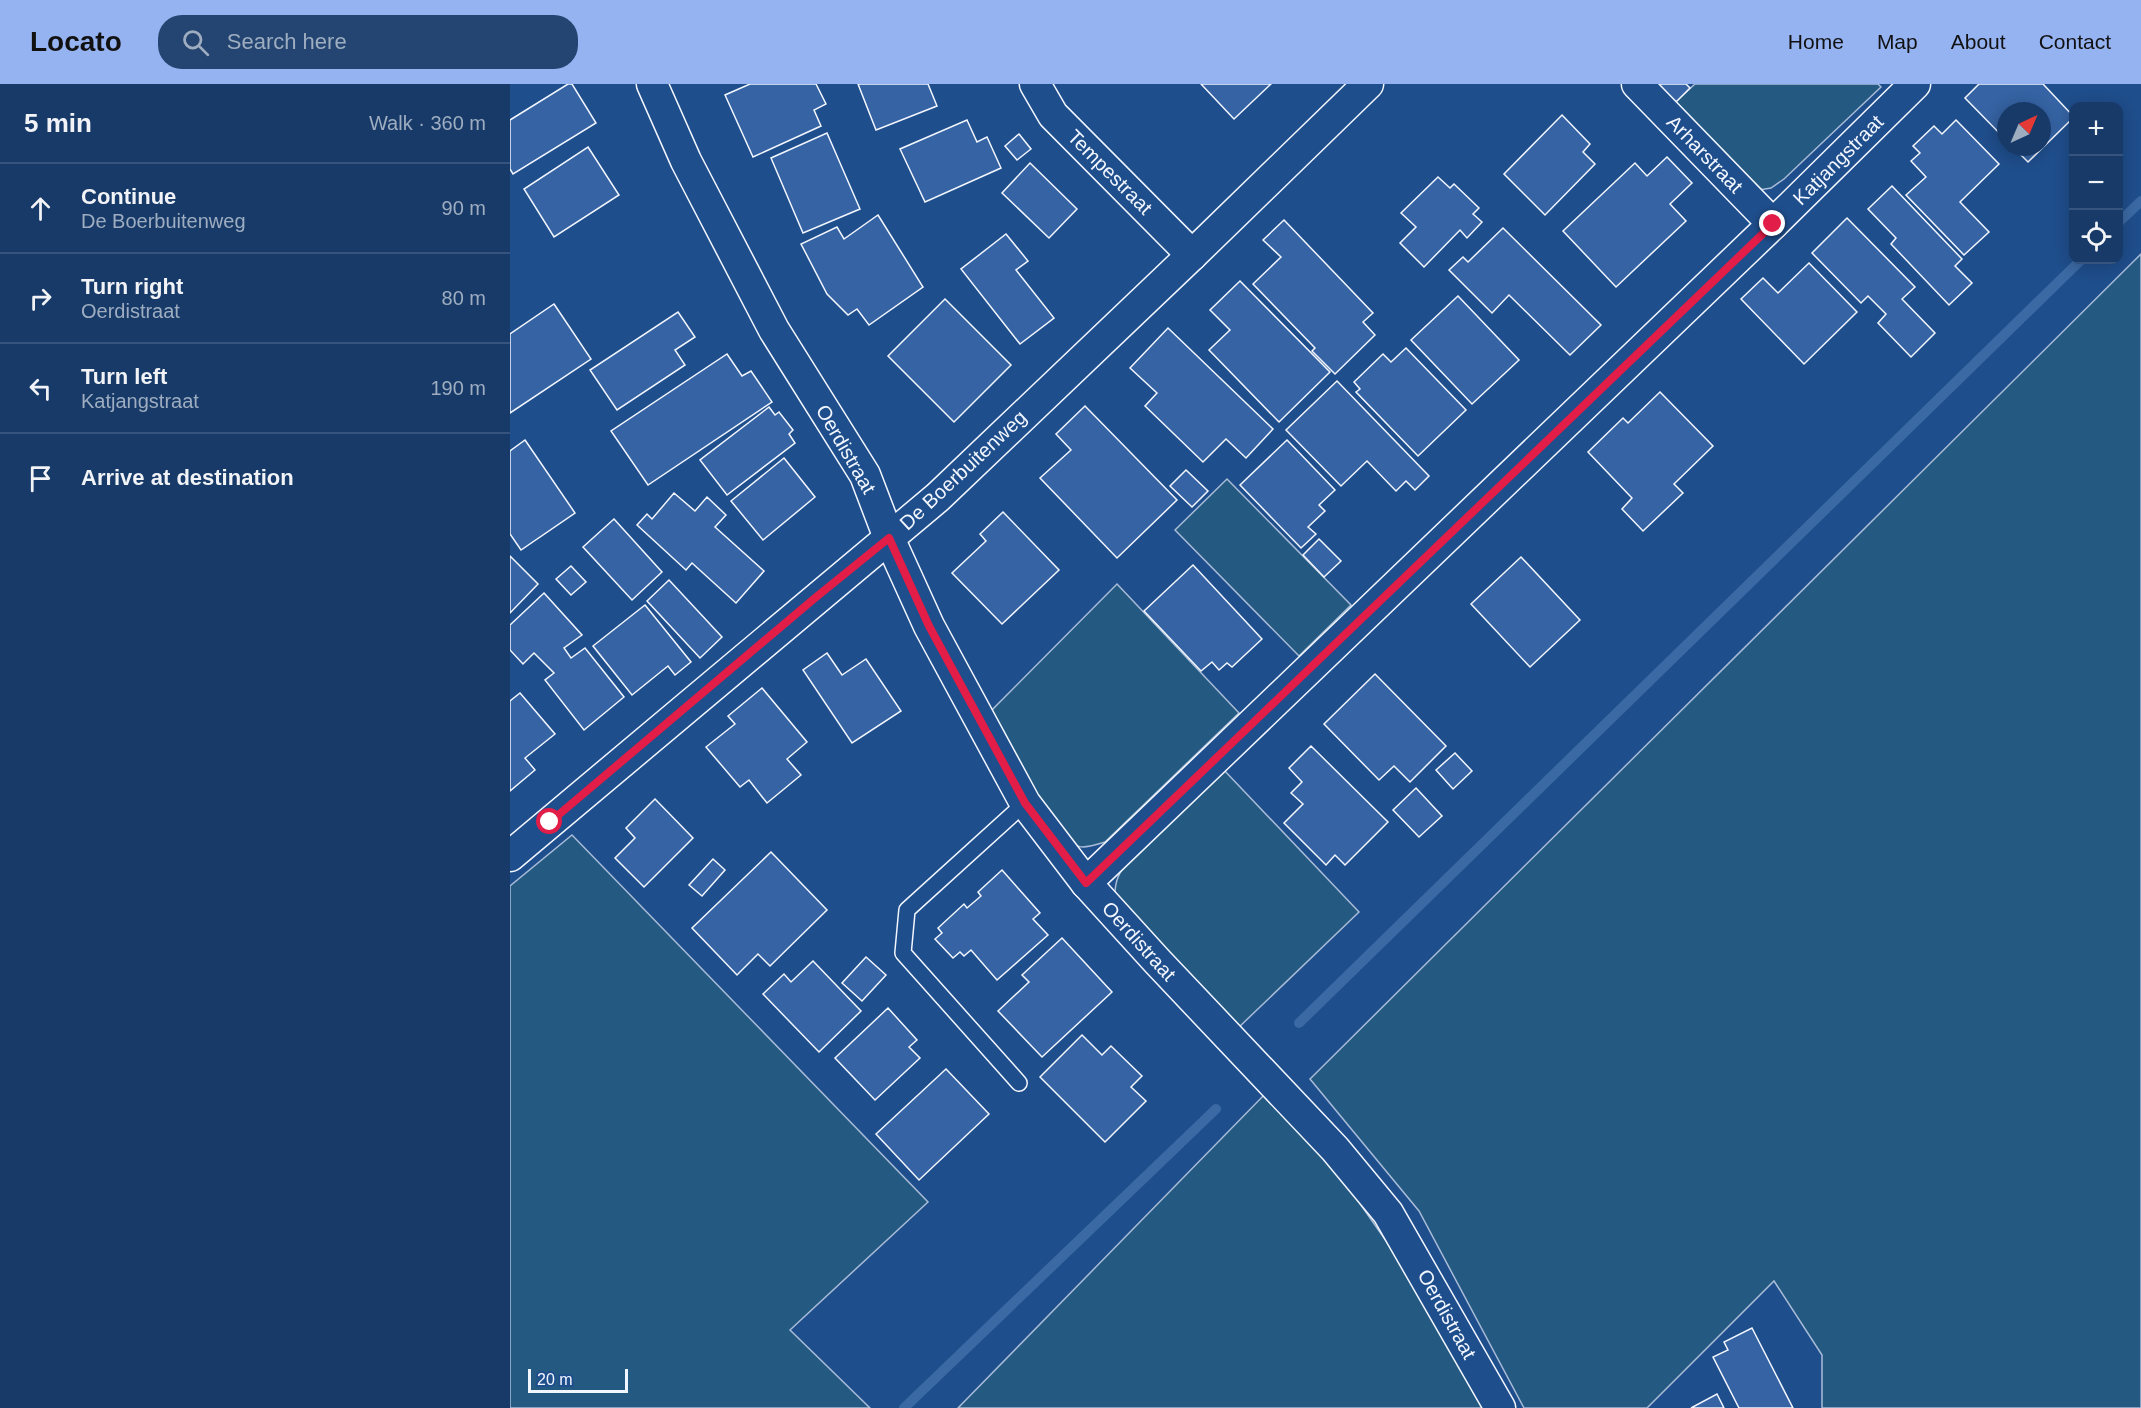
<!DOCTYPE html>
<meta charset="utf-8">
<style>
body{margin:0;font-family:Helvetica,sans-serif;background:#244571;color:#f1f3f6}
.controls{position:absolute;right:18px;top:18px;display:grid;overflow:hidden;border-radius:12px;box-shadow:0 3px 15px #0003}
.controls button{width:54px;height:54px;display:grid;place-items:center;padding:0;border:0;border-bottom:2px solid #36547d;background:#173a69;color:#f1f3f6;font:30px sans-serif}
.compass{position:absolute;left:1487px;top:18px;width:54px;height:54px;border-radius:50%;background:#173a69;box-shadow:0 3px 15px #0003;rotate:44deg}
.scale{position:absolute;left:18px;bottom:15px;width:100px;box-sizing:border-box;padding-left:6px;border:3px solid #f2f6ff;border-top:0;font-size:16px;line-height:21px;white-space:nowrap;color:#f2f6ff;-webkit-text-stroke:4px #1f4e8c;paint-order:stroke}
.stop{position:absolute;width:18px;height:18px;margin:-14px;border:4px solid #e11d48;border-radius:50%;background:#fff}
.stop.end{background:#e11d48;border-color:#fff;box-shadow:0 2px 6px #0008}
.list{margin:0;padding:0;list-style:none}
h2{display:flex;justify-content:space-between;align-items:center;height:78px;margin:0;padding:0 24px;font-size:26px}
h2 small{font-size:20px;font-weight:400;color:#9eadc0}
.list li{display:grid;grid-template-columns:39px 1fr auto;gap:18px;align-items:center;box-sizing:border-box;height:90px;padding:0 24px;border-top:2px solid #36547d}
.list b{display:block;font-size:22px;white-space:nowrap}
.list p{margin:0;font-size:20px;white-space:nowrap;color:#9eadc0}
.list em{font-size:20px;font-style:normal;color:#9eadc0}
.icon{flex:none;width:33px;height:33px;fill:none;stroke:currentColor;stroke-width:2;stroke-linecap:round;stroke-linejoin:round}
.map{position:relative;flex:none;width:1631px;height:1324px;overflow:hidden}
header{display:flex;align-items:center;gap:36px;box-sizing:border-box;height:84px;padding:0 30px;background:#95b2f1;color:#111}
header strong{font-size:28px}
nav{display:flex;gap:33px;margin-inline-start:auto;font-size:21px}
.search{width:420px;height:54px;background:#244571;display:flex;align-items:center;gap:15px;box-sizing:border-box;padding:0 21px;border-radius:24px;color:#9eadc0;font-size:22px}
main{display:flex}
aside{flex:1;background:#173a69}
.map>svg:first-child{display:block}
</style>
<header>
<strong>Locato</strong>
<div class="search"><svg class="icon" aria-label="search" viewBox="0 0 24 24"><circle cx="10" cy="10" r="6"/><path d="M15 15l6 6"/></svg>Search here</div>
<nav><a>Home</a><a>Map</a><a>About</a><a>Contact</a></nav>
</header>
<main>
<aside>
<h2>5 min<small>Walk · 360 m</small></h2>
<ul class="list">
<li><svg class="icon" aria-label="ahead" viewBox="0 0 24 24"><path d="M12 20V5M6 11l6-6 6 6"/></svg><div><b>Continue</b><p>De Boerbuitenweg</p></div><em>90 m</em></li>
<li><svg class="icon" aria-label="right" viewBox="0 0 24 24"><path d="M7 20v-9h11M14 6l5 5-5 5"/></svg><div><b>Turn right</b><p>Oerdistraat</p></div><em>80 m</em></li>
<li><svg class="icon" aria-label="left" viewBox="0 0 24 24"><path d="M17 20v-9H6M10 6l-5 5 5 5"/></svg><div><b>Turn left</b><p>Katjangstraat</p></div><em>190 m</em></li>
<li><svg class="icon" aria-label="arrive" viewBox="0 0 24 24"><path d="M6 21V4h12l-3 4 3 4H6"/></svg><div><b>Arrive at destination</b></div></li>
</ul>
</aside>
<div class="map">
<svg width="1631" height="1324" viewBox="0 0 1631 1324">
<rect width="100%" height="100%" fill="#1f4e8c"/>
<g fill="#245a82" stroke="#a8bbd7" stroke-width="1.5">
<path d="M1185 0H1368L1371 3 1274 95 1261 104 1249 106 1161 22Z"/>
<path d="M1631 170V1324H1312V1271L1264 1197 1137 1324H1014L909 1127 800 995Z"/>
<path d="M717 395 841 521 789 572 665 446Z"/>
<path d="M607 500 729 629 595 758C573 765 568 766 550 752L481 627Z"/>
<path d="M712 684 849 828 727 945 605 810C605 797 609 789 617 778Z"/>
<path d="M62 751 418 1118 280 1246 360 1324H0V802Z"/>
<path d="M755 1010 830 1091 895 1184 974 1324H448Z"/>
</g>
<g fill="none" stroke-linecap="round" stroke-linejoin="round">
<g stroke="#3b69a3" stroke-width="10">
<path d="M1608 139 1631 117"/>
<path d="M789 939 1571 176"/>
<path d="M394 1324 706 1025"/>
</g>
</g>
<g fill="#3563a3" stroke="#f2f6ff" stroke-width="1.5">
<path d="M58 0H62L86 39 3 90 0 85V36Z"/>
<path d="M240 0H306L316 20 304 26 311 42 243 73 215 11Z"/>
<path d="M348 0H418L427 22 366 46Z"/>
<path d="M691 0H761L724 35Z"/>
<path d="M1146 0H1176L1180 4 1165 19Z"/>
<path d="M1469 0H1533L1564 33 1518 78 1503 63H1532V27H1496V56L1455 14Z"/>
<path d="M1052 31 1080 60 1073 68 1085 80 1035 131 994 90Z"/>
<path d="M457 36 467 58 477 53 491 84 415 118 390 65Z"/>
<path d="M1446 36 1489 80 1450 118 1479 148 1454 171 1396 111 1416 93 1401 77 1410 69 1403 62 1424 42 1432 50Z"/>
<path d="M317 49 350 125 293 149 261 74Z"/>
<path d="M509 50 521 65 507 76 495 62Z"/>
<path d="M78 63 109 111 44 153 14 105Z"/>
<path d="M1157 73 1182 99 1160 120 1176 137 1106 203 1053 147 1125 79 1137 92Z"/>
<path d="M520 79 567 125 539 154 492 109Z"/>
<path d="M928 93 940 104 944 100 969 124 963 130 972 138 957 154 950 146 914 183 890 159 906 143 891 129Z"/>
<path d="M1382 102 1452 175 1445 182 1462 199 1439 221 1381 160 1386 154 1358 125Z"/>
<path d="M368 131 413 203 359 241 347 225 338 231 317 210 291 160 327 143 334 155Z"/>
<path d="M1337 134 1405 203 1392 215 1425 249 1401 273 1368 239 1376 230 1358 212 1351 219 1302 169Z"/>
<path d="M774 136 863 229 853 238 865 251 825 290 802 267 805 264 743 200 771 173 753 156Z"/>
<path d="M993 144 1091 241 1060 271 999 211 982 229 939 186 953 173 958 178Z"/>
<path d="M496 150 518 177 506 186 544 234 510 260 451 185Z"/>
<path d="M1299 179 1347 228 1294 280 1231 215 1253 194 1268 209Z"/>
<path d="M730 197 820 288 769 338 699 266 720 246 700 226Z"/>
<path d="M948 212 1009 276 962 320 901 256Z"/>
<path d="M435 215 501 281 444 338 378 272Z"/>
<path d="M44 220 81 275 0 329V250Z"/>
<path d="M168 228 185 253 165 266 175 281 107 326 80 286Z"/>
<path d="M658 244 763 345 736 374 716 355 693 378 635 322 647 309 620 284Z"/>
<path d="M896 264 956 326 908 372 846 308 850 305 844 298 873 270 881 278Z"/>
<path d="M217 270 232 292 241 287 262 318 138 401 101 347Z"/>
<path d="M827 297 919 392 905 406 896 397 886 407 857 377 831 402 776 346Z"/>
<path d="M1150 308 1203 362 1164 400 1173 409 1133 447 1112 425 1122 414 1078 368 1113 334 1118 339Z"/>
<path d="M575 322 667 416 607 474 530 394 561 366 546 350Z"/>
<path d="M259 323 265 331 269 328 283 346 279 350 285 359 217 411 190 376Z"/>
<path d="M15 356 65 429 11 466 0 450V367Z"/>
<path d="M777 356 825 406 809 421 815 427 798 443 806 450 791 464 730 401Z"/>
<path d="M274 374 305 413 253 456 221 417Z"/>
<path d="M676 386 698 407 682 423 660 402Z"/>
<path d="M164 409 185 427 197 413 216 431 205 443 254 487 226 519 182 479 176 486 127 441 137 430 142 435Z"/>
<path d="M493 428 549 486 492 540 442 489 476 457 470 450Z"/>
<path d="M104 435 152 488 122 516 73 463Z"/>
<path d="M809 455 831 477 814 493 793 471Z"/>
<path d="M0 472 28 500 0 529Z"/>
<path d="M1011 473 1070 536 1020 583 961 520Z"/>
<path d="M683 481 752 555 722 583 717 579 709 586 702 578 691 587 634 527Z"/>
<path d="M61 482 76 498 61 511 46 495Z"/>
<path d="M159 496 212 553 190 574 137 517Z"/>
<path d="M34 509 72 551 54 564 61 574 75 564 114 613 74 646 35 596 44 589 24 569 13 580 0 566V541Z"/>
<path d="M135 521 181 578 165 591 158 582 122 611 83 562Z"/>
<path d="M317 569 332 591 356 575 391 627 342 659 293 586Z"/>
<path d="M865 590 936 662 900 698 884 682 869 696 814 640Z"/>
<path d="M252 604 297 658 277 675 291 691 257 719 239 696 230 703 196 663 225 640 218 632Z"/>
<path d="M10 609 45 650 15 674 25 686 0 707V617Z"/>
<path d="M801 662 878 738 835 781 825 771 816 781 774 739 793 720 781 709 792 698 779 684Z"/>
<path d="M945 669 962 687 943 705 926 686Z"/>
<path d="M906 704 932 732 909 753 883 726Z"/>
<path d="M145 715 183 754 134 803 105 774 125 754 116 744Z"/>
<path d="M261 768 317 826 260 882 248 870 227 891 182 844Z"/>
<path d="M203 775 215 786 192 812 179 801Z"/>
<path d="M492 786 530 829 523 835 538 851 487 896 461 866 454 872 450 868 443 874 425 855 432 849 428 844 454 820 457 824 471 812 468 808Z"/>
<path d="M552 854 602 908 532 973 488 927 519 898 512 891Z"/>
<path d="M356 873 376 891 352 917 332 899Z"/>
<path d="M303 877 351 927 309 968 253 910 274 890 281 898Z"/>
<path d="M378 924 407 956 399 963 410 974 365 1016 325 974Z"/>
<path d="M572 951 592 971 601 962 632 992 621 1003 636 1017 595 1058 530 993Z"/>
<path d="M436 985 479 1030 409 1096 366 1050Z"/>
<path d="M1242 1244 1283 1324H1229L1203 1273 1218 1266 1214 1258Z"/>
<path d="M1207 1310 1214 1324H1181Z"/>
</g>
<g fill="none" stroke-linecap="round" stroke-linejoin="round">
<g stroke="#f2f6ff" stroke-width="18">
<path id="service" d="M509 999 393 869 397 826 515 719"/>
</g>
<g stroke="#f2f6ff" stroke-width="33">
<g id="minor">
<path d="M142 0 176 77 264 246 355 391 379 454 419 542 515 719 576 799 647 877 825 1065 878 1129 990 1324"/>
<path d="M525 0 543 31 682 171"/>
<path d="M1127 0 1263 140"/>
<path d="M0 772 428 413 682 171 858 0"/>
<path d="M576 799 1263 140 1405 0"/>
</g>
</g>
<use href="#service" stroke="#1f4e8c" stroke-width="15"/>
<use href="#minor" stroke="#1f4e8c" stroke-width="30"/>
</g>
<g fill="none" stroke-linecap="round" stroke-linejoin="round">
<path stroke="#e11d48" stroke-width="8" d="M40 738 305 514 379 454 419 542 515 719 576 799 1263 140"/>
</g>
<g text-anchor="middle" stroke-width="4.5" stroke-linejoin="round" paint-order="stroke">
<g font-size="20" fill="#f2f6ff" stroke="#1f4e8c">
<text transform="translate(1195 70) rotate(46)" y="7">Arharstraat</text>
<text transform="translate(1328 76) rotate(-45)" y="7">Katjangstraat</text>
<text transform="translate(600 88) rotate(45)" y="7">Tempestraat</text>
<text transform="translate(336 365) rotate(60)" y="7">Oerdistraat</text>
<text transform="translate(453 386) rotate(-43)" y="7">De Boerbuitenweg</text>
<text transform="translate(629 857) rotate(48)" y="7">Oerdistraat</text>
<text transform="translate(937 1230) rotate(61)" y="7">Oerdistraat</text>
</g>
</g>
</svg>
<div class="controls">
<button>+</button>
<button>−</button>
<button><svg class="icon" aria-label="locate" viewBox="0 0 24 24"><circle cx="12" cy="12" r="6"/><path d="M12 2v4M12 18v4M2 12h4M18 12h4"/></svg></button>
</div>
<svg class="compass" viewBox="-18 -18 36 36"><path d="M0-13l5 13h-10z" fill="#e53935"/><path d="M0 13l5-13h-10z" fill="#9eadc0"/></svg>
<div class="scale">20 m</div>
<div class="stop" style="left:40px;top:738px"></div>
<div class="stop end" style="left:1263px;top:140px"></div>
</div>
</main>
